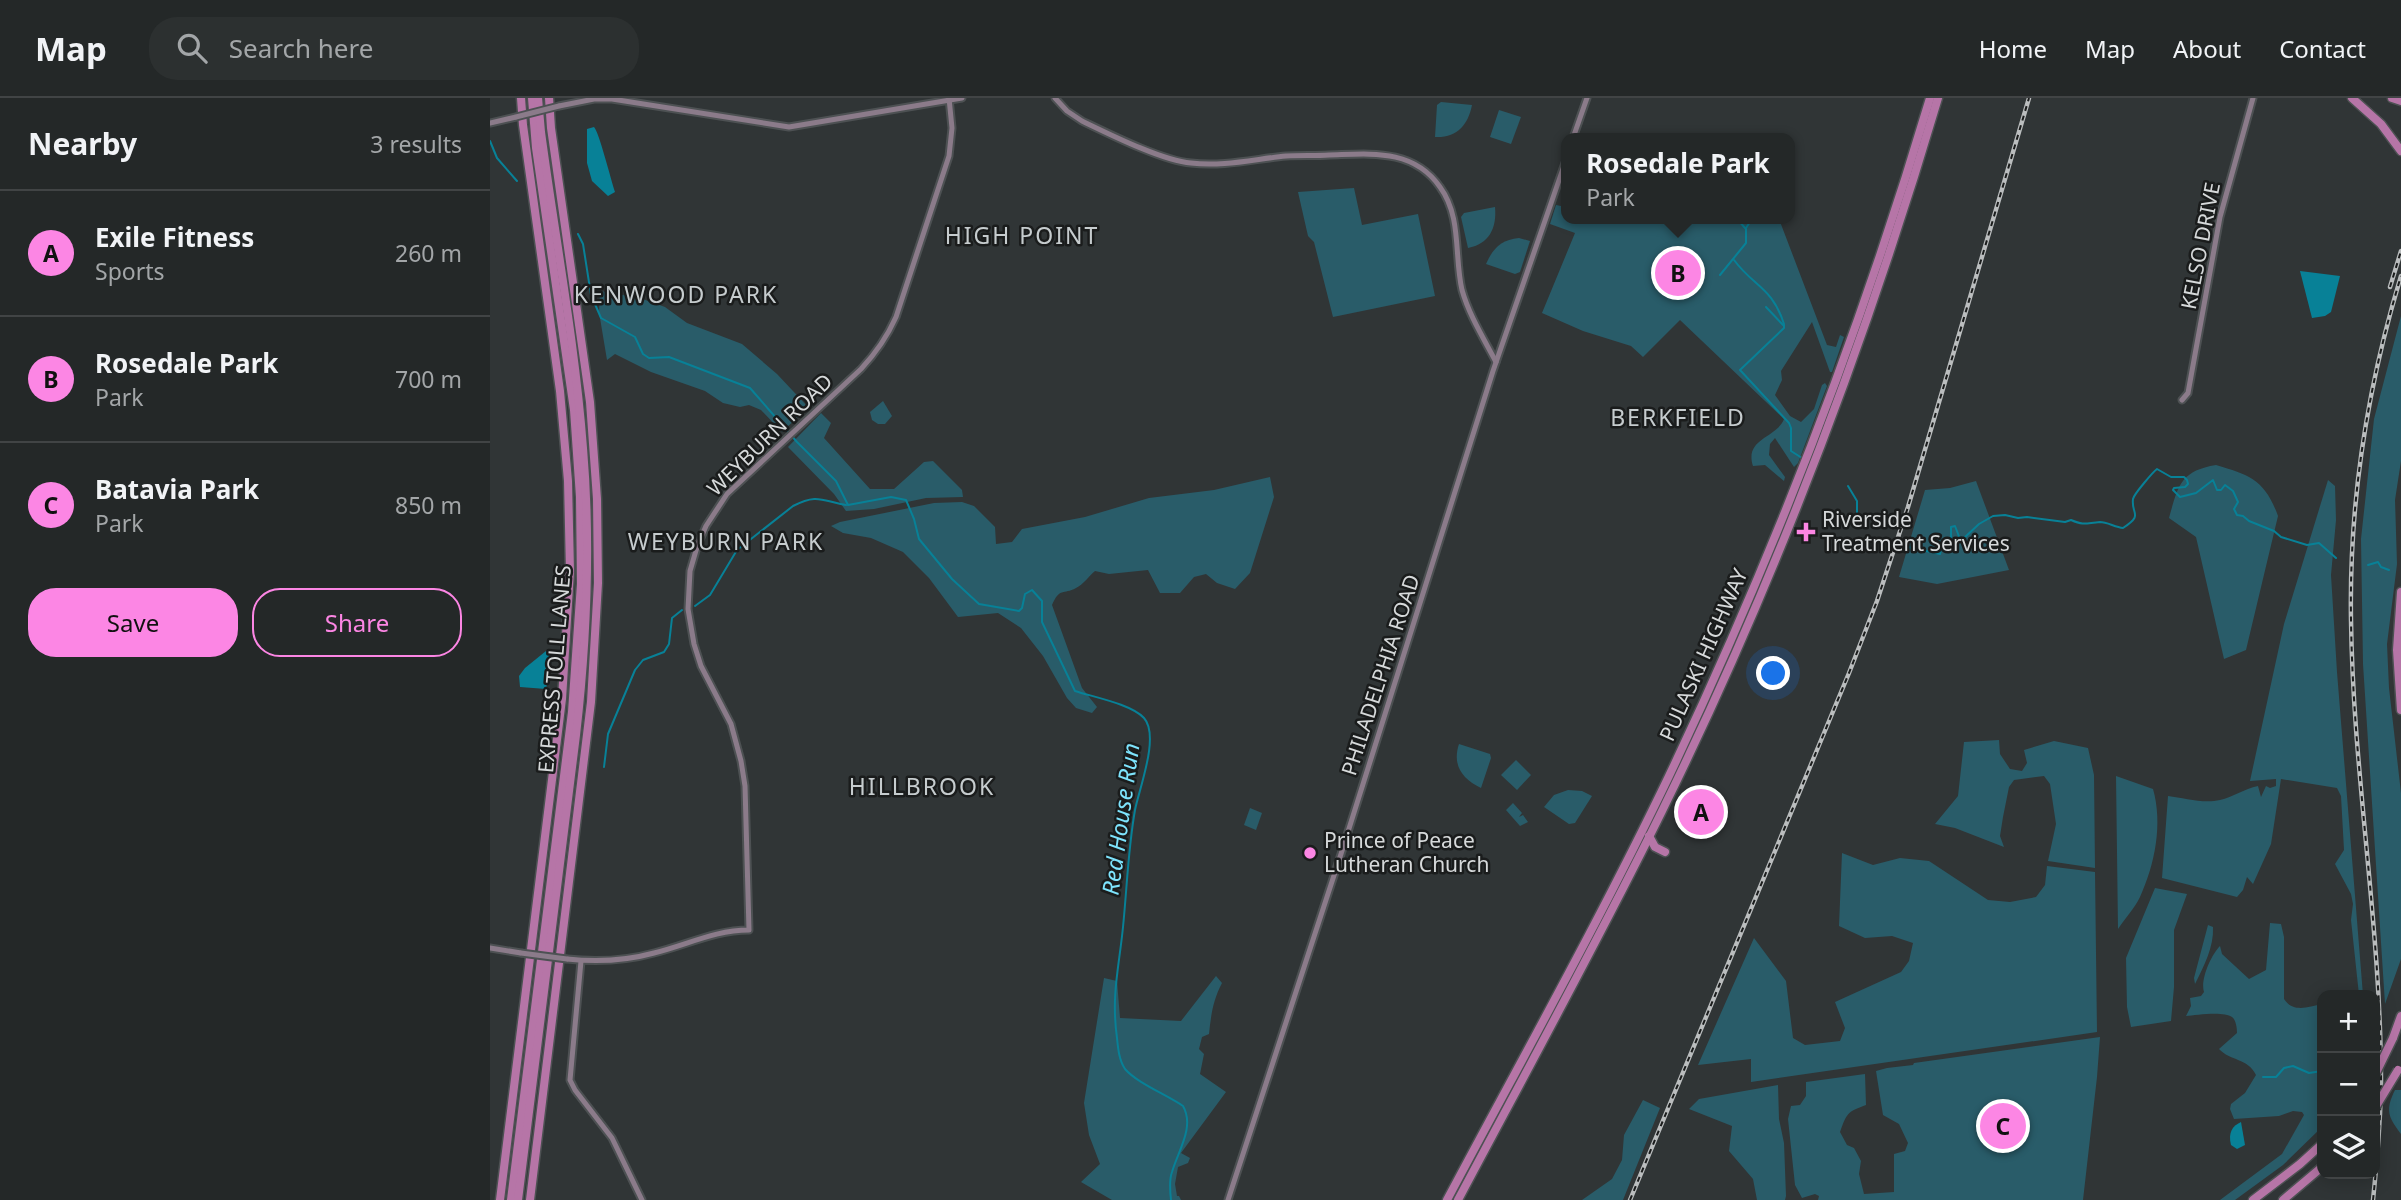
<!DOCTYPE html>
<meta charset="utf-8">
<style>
body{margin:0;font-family:"Noto Sans",sans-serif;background:#2c3030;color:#f1f3f6}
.controls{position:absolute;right:21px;bottom:21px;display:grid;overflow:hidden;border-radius:14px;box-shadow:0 4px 18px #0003}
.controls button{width:63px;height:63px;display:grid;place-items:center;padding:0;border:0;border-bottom:2px solid #414445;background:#242828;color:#f1f3f6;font:35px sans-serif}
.you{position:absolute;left:1284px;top:576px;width:24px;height:24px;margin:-18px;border:5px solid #fff;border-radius:50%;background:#1a73e8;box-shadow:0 0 0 10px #1a73e833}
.badge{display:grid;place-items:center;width:46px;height:46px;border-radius:50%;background:#fc86e4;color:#111;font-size:23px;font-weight:700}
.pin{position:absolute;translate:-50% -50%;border:4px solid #fff;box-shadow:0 2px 7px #0006}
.popup{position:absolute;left:1071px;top:35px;width:234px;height:91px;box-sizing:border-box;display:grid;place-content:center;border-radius:14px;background:#242828;filter:drop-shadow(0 2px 5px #0005);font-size:23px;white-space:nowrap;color:#a3a6a8}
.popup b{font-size:26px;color:#f1f3f6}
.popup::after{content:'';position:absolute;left:50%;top:100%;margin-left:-14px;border:14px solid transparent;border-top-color:#242828}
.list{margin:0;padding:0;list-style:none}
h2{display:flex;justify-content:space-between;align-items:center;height:91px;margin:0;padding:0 28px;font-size:30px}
h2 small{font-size:23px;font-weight:400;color:#a3a6a8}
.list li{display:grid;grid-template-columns:46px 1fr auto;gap:21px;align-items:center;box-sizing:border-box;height:126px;padding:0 28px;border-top:2px solid #414445}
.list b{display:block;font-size:26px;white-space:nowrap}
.list p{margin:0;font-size:23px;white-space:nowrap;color:#a3a6a8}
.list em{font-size:23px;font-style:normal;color:#a3a6a8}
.actions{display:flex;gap:14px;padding:21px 28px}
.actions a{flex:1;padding:16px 0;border:2px solid #fc86e4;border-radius:28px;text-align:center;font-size:24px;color:#fc86e4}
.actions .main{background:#fc86e4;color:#111}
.icon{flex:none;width:38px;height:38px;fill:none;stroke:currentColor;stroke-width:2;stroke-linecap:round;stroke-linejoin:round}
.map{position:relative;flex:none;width:1911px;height:1102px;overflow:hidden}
header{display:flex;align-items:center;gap:42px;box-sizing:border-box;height:98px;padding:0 35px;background:#242828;border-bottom:2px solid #414445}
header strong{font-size:33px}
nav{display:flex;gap:38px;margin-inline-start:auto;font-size:24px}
.search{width:490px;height:63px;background:#2c3030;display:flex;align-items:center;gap:18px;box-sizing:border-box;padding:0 24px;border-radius:28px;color:#a3a6a8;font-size:26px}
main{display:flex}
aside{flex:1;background:#242828}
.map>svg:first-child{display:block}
</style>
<header>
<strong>Map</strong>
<div class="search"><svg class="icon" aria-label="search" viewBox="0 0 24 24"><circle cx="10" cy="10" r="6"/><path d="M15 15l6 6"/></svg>Search here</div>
<nav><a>Home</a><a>Map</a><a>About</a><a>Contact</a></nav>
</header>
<main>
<aside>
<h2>Nearby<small>3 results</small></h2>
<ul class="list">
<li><span class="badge">A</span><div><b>Exile Fitness</b><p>Sports</p></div><em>260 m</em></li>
<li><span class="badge">B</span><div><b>Rosedale Park</b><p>Park</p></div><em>700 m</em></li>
<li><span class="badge">C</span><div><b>Batavia Park</b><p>Park</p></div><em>850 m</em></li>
</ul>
<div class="actions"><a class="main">Save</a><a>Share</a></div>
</aside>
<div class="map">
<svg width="1911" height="1102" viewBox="0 0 1911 1102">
<rect width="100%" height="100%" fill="#303536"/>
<g fill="#295c69">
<path d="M951 4 982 7C978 27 967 40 945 39L947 7Z"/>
<path d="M1009 12 1031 19 1021 46 1000 39Z"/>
<path d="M864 90 872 127 928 116 945 198 843 219 824 144 818 138 808 94Z"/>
<path d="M1066 107 1076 109V121H1263L1268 125 1279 121H1289L1337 247 1346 249 1350 237 1354 239 1342 274H1340L1322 224 1291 273 1292 282 1285 297 1300 318 1311 324 1324 311 1332 287 1335 285 1337 288 1308 365 1304 369 1285 340 1280 346 1279 357 1295 379 1294 383 1275 367 1263 368C1254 340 1287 340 1294 321L1190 222 1153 259 1141 248 1093 233 1052 215 1085 135 1060 126Z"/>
<path d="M1005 109C1007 130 999 146 978 150L971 119 974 115Z"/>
<path d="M1029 140 1040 143 1030 174 1025 176 996 166C1003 150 1011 142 1029 140Z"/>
<path d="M110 193 150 200 175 209 197 225 252 246 287 276 318 309 292 334 271 312 259 307 250 309 233 305 215 293 161 274 125 256 117 262 109 214Z"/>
<path d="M1911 218V363L1905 402 1907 466 1897 546 1899 590 1911 695V861L1895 906 1873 566 1871 441 1884 321Z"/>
<path d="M393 303 402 318 395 326H388L382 322 380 314Z"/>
<path d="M331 315 341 325 334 340 380 391H404L434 364 443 363 472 392 473 399 436 400 384 411 356 413 344 396 298 349Z"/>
<path d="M1726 367C1760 377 1775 382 1788 418L1756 552 1734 561 1706 439 1679 420C1688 388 1690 373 1726 367Z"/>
<path d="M780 379 784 399 760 475 745 491 727 485 716 476 704 479 690 495H670L658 472 619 476 605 473C599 478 593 487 586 490 573 497 570 489 562 507L592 590 607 609 602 615 586 610 577 600 553 558 531 530 508 515 468 519 439 480 413 454 381 440 353 435 341 428 350 424 444 405 472 404 484 408 505 429 506 446 522 444 532 431 595 419 659 400 724 392Z"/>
<path d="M1838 382 1845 388 1846 422 1841 477 1847 574 1873 897H1869L1861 822 1863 806 1861 796 1845 766 1854 752 1851 698 1847 690 1791 681 1781 746 1763 786 1757 779 1753 792 1747 799 1672 780 1678 698C1694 700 1714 706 1730 702 1743 699 1754 691 1768 688L1771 699 1776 688 1780 690 1786 688V681L1760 683 1794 526Z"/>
<path d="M1486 383 1519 472 1447 486 1409 479 1435 392 1460 390Z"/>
<path d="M1509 642 1510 656 1520 671 1532 673 1537 665 1534 652 1564 643 1598 650 1604 677 1605 770 1558 763 1566 726 1560 686 1554 678 1524 682 1519 689 1513 719 1510 738 1514 749 1465 730 1445 726 1468 698 1474 644Z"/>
<path d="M969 646 1000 656 1001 660 991 690C972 681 962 667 969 646Z"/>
<path d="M1026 662 1041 677 1027 692 1011 677Z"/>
<path d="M1626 678 1663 691C1673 726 1665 766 1650 799 1645 810 1635 820 1628 831Z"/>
<path d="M1078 692 1092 693 1102 698 1085 725 1079 726 1054 709 1064 697Z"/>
<path d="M1023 705 1032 715 1029 719 1033 717 1038 724 1030 728 1016 712Z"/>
<path d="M760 710 772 715 766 732 754 727Z"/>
<path d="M1352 755 1383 767 1410 760 1439 763 1498 802 1520 804 1546 799 1555 787 1557 768 1605 774 1607 934 1261 984V961L1208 967 1264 840 1296 883 1303 940 1315 947 1350 943 1355 930 1345 904 1411 874 1419 863 1423 845 1402 838 1375 840 1349 828Z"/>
<path d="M1665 790 1697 796 1684 832V889L1681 923 1641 929 1637 909 1636 860Z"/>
<path d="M1780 825 1791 826 1794 839V901C1803 915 1818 909 1832 906V1029L1793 1067 1745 1102H1730L1792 1056 1814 1017 1812 1014 1803 1013 1789 1018 1744 1021 1740 1011 1741 1006 1755 995 1766 977C1758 960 1740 963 1729 951L1747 935C1747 930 1746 922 1742 919 1734 913 1706 917 1696 918L1701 908 1700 900 1711 898 1714 894C1710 882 1721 857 1730 848L1732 856 1759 881 1776 872Z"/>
<path d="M1718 827 1723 829C1724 849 1714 868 1705 886L1704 880Z"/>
<path d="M726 878 732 885C723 902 721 917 719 936L712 939 709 951 714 956 710 976 736 994 691 1055 700 1060 698 1065 688 1069 685 1086 687 1098H689L691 1102H622L591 1084 610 1066 599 1037 594 1005 614 880 627 883 630 920 691 923Z"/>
<path d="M1610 939 1607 979 1593 1102H1328L1329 1098 1325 1096 1312 1100 1305 1087 1298 1021 1301 1008 1310 1007 1316 998V984L1375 976 1376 1007C1357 1014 1357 1015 1350 1034L1357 1047 1364 1050 1371 1063 1369 1076 1374 1096 1404 1094V1056L1415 1053 1418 1045 1409 1026 1393 1017 1386 973 1397 970 1423 967 1424 965Z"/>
<path d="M1288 987 1289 1021 1294 1045 1296 1098 1295 1102H1267L1263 1081 1239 1053 1242 1028 1199 1011 1209 1001Z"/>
<path d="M1905 992H1911V1036C1898 1019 1895 1012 1905 992Z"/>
<path d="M1153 1002 1170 1010 1133 1102H1092L1122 1081 1132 1062 1134 1037Z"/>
</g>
<g fill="#088197">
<path d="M104 29C109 34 121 82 125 94L118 98 102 83 97 65V31Z"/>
<path d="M1810 173 1850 178 1841 214 1835 218 1822 220Z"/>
<path d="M56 553 62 560 56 591 30 589 29 578 35 570Z"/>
<path d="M1751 1024 1755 1047 1747 1051 1741 1047C1738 1035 1742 1028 1751 1024Z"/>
</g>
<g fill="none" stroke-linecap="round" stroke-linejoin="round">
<g stroke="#088197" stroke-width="2">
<path d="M0 43 7 60 27 83"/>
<path d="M1256 130 1262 121"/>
<path d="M88 136 93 146 101 197 111 220 145 239 153 256 159 260 179 259 260 290 307 344 346 383 358 407 401 399 416 402 424 421 429 441 462 481 489 506 529 513 532 510 535 496 542 492 552 503V524L585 593C603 599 641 606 654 620 670 638 649 691 645 712 638 751 637 790 633 829 629 870 621 897 627 940 628 950 629 962 635 971 647 985 677 997 693 1008 705 1029 688 1053 682 1074 679 1082 680 1093 681 1102"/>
<path d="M1244 162C1264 189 1282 189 1294 226"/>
<path d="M1230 177 1256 145V131L1247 121"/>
<path d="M1276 209 1293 227"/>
<path d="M1294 227V230L1250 272 1299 325 1301 330V353L1312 360"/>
<path d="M1358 388 1367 403V419"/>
<path d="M1418 449 1450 456 1451 450 1461 442V429L1465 428 1470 441 1474 440 1489 426 1503 418 1515 417 1528 420 1537 419 1575 424 1581 422C1595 428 1596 425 1610 424 1617 424 1625 429 1633 430 1654 416 1641 417 1643 401 1644 396 1663 374 1667 371L1681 379H1694L1697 382 1698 386 1695 389 1684 390 1683 392 1690 399 1706 395 1723 382 1727 392H1731L1735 387 1743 393 1748 404 1744 411 1747 417 1753 418 1759 423 1784 433 1791 439 1817 447 1829 445 1846 460"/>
<path d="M1878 467 1888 464 1891 469 1899 472"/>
<path d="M205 508 220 497 247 452 303 408C328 395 332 403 356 407"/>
<path d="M114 669 118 636 145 572 153 562 174 554 179 546 182 520 192 512"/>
<path d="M1773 979H1786L1794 970 1803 968 1819 975 1832 973"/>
</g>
<g stroke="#4d5153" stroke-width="9">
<g id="secondary">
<path d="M565 0 577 13 592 23C619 36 673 63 701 65 732 69 765 61 796 58 811 57 825 58 839 57 880 56 923 50 950 89 972 119 964 158 972 192 979 217 994 241 1006 264"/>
<path d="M69 8 104 1H122L299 29 472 0"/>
<path d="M0 25 26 19"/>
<path d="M1083 40 1097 0"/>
<path d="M1692 302 1698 295 1730 119 1763 0"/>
<path d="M0 850 31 855"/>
<path d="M77 861C106 864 135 863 164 855 197 847 225 832 259 832L255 688 251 663 241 626 211 568 204 546 198 511 200 473 207 449 216 428 237 396 371 271C386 255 397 239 406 219L459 58 462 30 459 0"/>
<path d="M91 863 80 982 85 992 122 1040 152 1102"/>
<path d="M738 1102 851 756 1003 273 1076 62"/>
</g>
</g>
<g stroke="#4d5153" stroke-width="11">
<g id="highway">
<path d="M1862 0 1891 26 1911 53"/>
<path d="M1902 0 1911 3"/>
<path d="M1911 494 1907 552 1911 612"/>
<path d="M1159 738 1165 749 1175 754"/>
<path d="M1903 940 1911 918"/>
<path d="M10 1102 72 601 80 473 78 383 70 293 33 27 31 0"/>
<path d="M21 1102 82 614 91 486 90 399 84 312 46 50 42 0"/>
<path d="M28 1102 86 637C97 541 101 446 93 350 85 244 65 139 51 34L48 0"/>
<path d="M40 1102 101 604 108 485 107 401 100 304 61 30 59 0"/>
<path d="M957 1102C1032 961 1110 822 1179 678 1283 459 1371 232 1440 0"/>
<path d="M968 1102C1037 972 1108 843 1173 711 1285 483 1376 243 1448 0"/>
<path d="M1763 1102 1810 1066 1832 1046"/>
<path d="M1793 1102 1832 1069"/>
</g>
</g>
<use href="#secondary" stroke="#8b7b8a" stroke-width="5"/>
<use href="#highway" stroke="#b675a7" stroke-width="8"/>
<g stroke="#babdbe" stroke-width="4.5">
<g id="rail">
<path d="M1900 189 1911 153"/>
<path d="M1140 1102 1359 575 1387 503 1418 409 1539 0"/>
<path d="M1883 1102C1887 1065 1890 1028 1891 991 1892 834 1863 679 1861 522 1859 405 1877 290 1911 178"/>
</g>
</g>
<use href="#rail" stroke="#1a1c1c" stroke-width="2" stroke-dasharray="5" stroke-linecap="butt"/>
<g stroke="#4d5153" stroke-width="9" stroke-linecap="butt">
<g id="secondary-bridge">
<path d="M26 19 69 8"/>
<path d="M31 855 77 861"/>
</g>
</g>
<g stroke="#4d5153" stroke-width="11" stroke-linecap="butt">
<g id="highway-bridge">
<path d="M1885 977 1903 940"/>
<path d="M1885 1010 1908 972"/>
</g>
</g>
<use href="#secondary-bridge" stroke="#8b7b8a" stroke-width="5"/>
<use href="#highway-bridge" stroke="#b675a7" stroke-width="8"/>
</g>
<g fill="#fc86e4" stroke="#1a1c1c" stroke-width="2.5">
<path d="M1312.5 423.5h7v7h7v7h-7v7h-7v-7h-7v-7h7z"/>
<circle cx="820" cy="755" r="7"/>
</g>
<g text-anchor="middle" stroke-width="5" stroke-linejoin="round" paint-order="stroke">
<g font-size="21" fill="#d6d9da" stroke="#1a1c1c">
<text transform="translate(1711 148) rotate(-79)" y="7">KELSO DRIVE</text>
<text transform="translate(280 337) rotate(-44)" y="7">WEYBURN ROAD</text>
<text transform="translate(1214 557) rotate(-66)" y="7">PULASKI HIGHWAY</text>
<text transform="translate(65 571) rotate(-85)" y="7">EXPRESS TOLL LANES</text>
<text transform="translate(891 577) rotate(-72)" y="7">PHILADELPHIA ROAD</text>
</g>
<g font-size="21" fill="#d6d9da" stroke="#1a1c1c" text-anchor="start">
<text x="1332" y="429">Riverside<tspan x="1332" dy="24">Treatment Services</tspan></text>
<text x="834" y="750">Prince of Peace<tspan x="834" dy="24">Lutheran Church</tspan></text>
</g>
<g font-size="23" letter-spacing="2" fill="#c6ccce" stroke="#1a1c1c">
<text x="532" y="146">HIGH POINT</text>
<text x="186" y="205">KENWOOD PARK</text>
<text x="1188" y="328">BERKFIELD</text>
<text x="236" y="452">WEYBURN PARK</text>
<text x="432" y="697">HILLBROOK</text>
</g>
<g font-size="23" font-style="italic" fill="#7ee4fd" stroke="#1a1c1c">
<text transform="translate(631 721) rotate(-82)" y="8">Red House Run</text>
</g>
</g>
</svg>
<div class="controls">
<button>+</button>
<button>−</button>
<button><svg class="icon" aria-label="layers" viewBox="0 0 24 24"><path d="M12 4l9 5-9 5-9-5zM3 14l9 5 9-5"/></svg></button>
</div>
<div class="you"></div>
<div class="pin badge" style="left:1211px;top:714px">A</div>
<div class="pin badge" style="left:1188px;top:175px">B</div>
<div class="popup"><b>Rosedale Park</b>Park</div>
<div class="pin badge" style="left:1513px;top:1028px">C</div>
</div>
</main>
